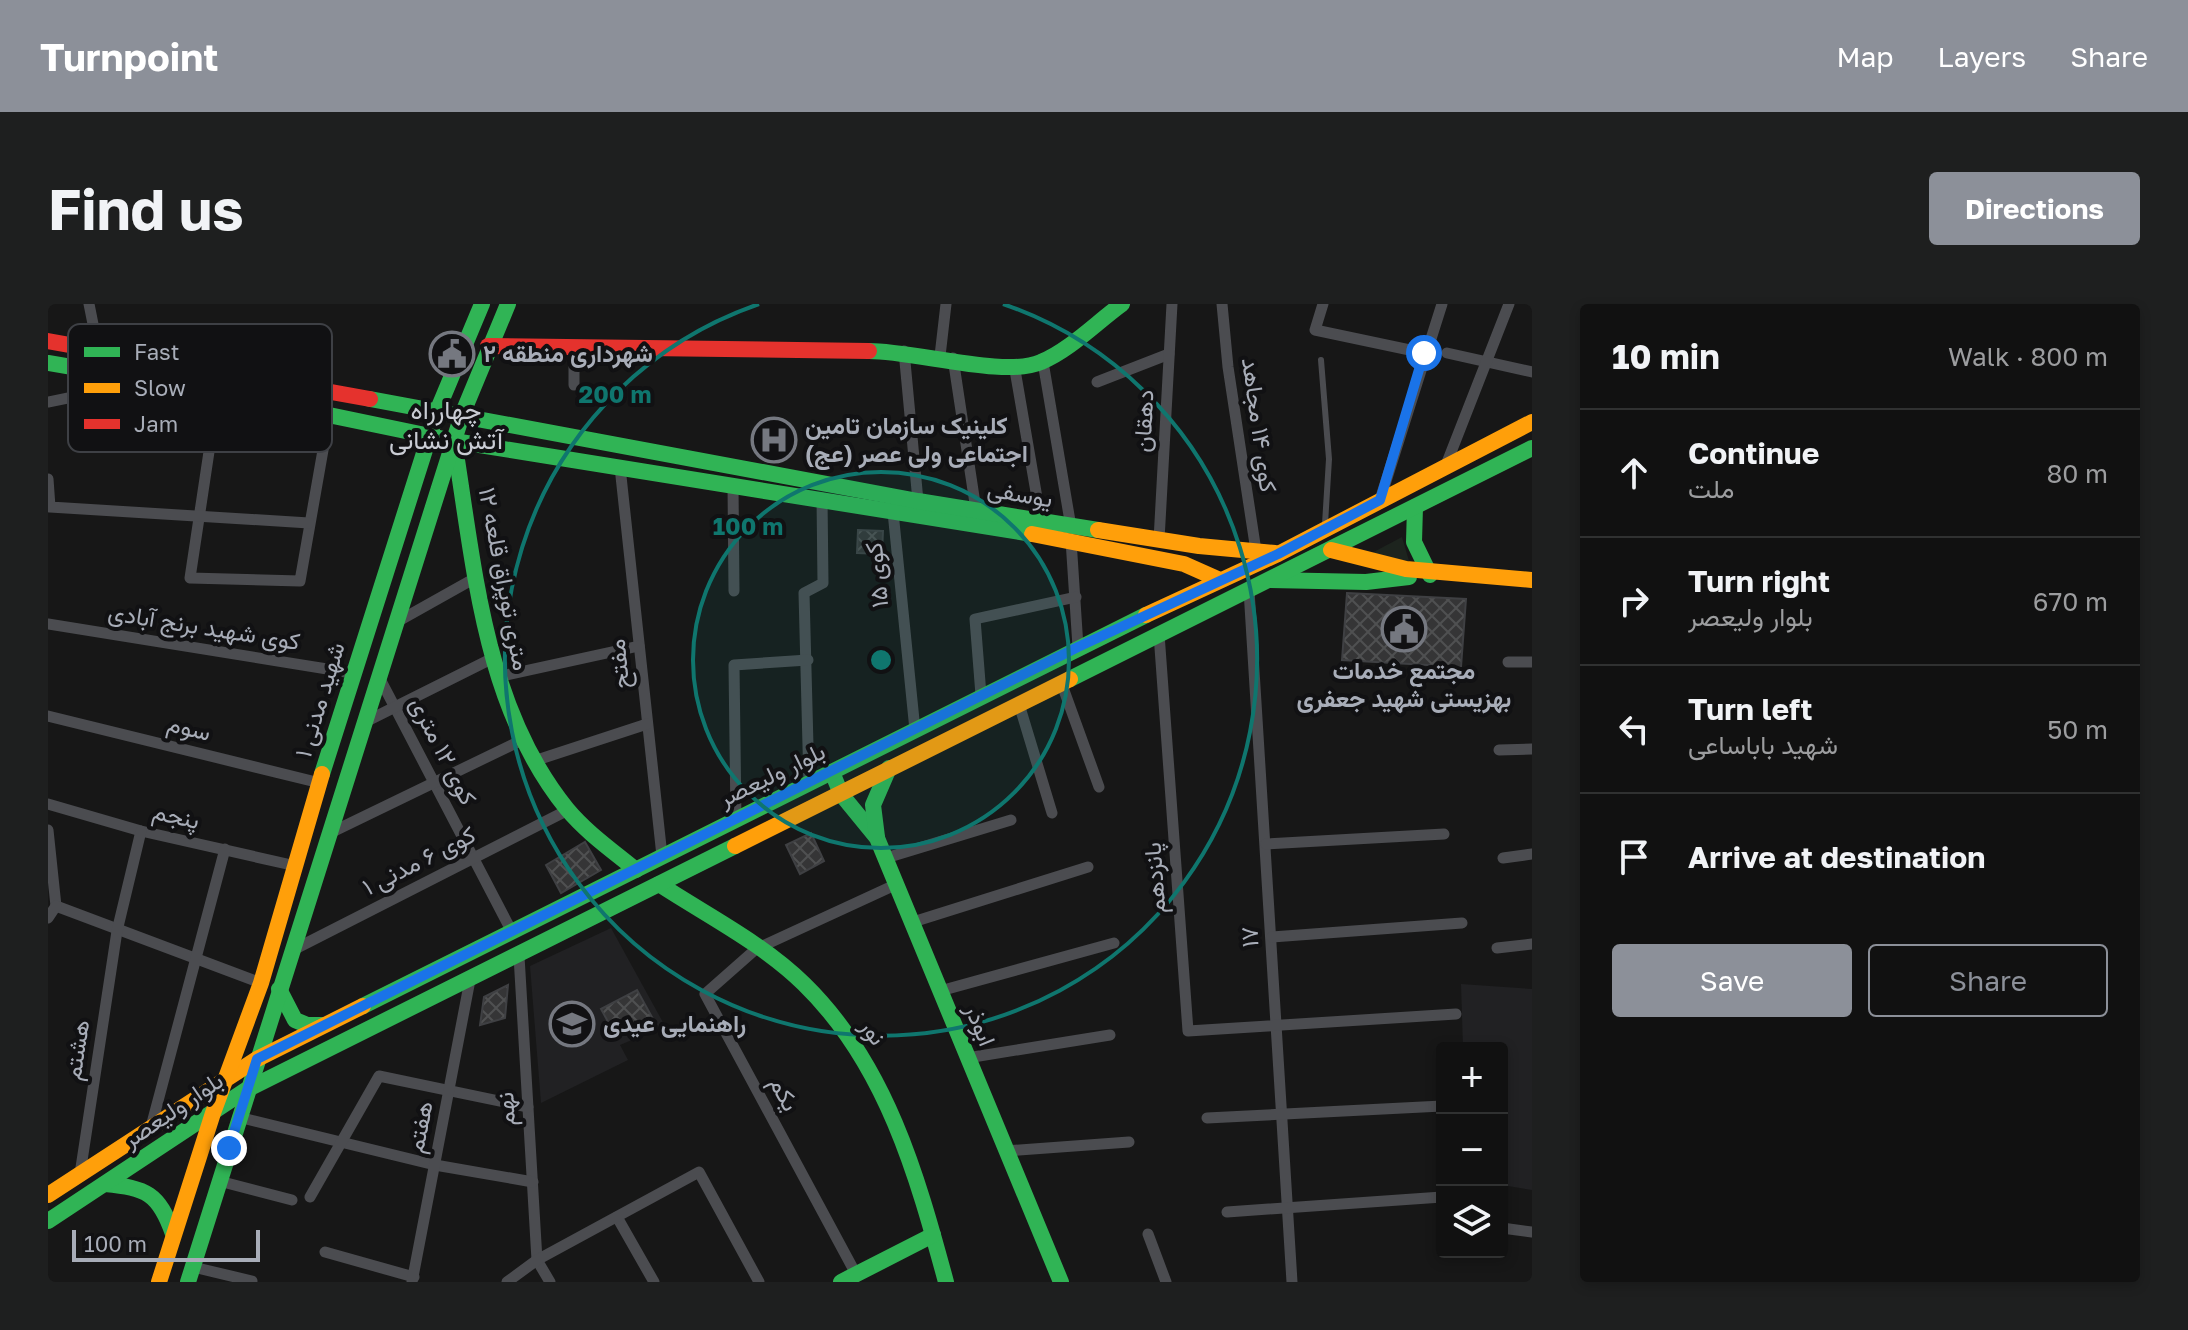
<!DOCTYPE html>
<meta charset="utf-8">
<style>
body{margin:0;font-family:"Golos Text",Vazirmatn,sans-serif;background:#1e1f1f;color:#f1f3f6}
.controls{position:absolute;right:24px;bottom:24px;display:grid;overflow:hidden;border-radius:8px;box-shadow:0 4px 12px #0003}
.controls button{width:72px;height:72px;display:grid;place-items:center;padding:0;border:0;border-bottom:2px solid #303131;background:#111;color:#f1f3f6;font:40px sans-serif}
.scale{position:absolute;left:24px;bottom:20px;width:188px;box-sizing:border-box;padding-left:8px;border:4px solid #a8adb8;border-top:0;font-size:22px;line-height:28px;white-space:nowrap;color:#a8adb8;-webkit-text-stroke:6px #111113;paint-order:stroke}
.stop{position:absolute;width:24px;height:24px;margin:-18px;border:6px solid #1a73e8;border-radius:50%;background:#fff}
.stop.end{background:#1a73e8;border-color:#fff;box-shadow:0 2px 8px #0008}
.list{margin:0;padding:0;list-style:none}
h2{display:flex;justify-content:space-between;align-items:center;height:104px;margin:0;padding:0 32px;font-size:34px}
h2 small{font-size:26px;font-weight:400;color:#9c9d9f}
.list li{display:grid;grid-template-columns:52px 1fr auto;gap:24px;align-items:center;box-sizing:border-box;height:128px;padding:0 32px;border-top:2px solid #303131}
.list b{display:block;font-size:30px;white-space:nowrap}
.list p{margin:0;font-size:26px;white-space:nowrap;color:#9c9d9f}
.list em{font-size:26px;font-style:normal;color:#9c9d9f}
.actions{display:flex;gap:16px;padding:24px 32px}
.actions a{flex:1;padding:18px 0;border:2px solid #8c9099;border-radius:8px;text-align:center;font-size:28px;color:#8c9099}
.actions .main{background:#8c9099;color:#fff}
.icon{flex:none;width:44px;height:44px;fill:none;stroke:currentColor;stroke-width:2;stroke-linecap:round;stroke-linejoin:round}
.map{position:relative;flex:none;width:1484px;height:978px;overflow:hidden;border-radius:8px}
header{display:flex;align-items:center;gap:48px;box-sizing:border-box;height:112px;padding:0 40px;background:#8c9099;color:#fff}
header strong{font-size:38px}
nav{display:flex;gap:44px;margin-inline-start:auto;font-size:28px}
.intro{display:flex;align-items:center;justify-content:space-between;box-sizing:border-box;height:192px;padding:0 48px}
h1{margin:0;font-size:56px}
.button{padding:20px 36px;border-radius:8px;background:#8c9099;color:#fff;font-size:28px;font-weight:700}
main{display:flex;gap:48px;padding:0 48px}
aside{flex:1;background:#111;border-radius:8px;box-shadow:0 4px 12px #0003}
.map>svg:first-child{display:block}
</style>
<header>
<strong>Turnpoint</strong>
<nav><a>Map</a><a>Layers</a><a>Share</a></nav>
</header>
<div class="intro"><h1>Find us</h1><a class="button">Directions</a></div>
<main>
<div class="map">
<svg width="1484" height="978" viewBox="0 0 1484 978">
<defs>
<pattern id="building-cross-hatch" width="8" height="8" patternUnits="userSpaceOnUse" patternTransform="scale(2)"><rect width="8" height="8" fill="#353536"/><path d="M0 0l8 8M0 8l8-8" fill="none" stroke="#4f5051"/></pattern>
</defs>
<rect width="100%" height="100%" fill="#171717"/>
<g fill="#212123">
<path d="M563 624 617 722 572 741 580 756 493 799 482 662Z"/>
<path d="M1413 680 1484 685V886L1454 881V744H1415Z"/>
</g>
<path fill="#1d241e" d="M1354 233 1361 257 1320 251Z"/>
<g fill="url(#building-cross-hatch)" stroke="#3f4043" stroke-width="2">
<path d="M810 226 835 227 834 250 809 249Z"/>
<path d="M1299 289 1418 295 1413 363 1294 356Z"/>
<path d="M763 529 776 557 752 570 738 541Z"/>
<path d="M537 538 553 566 513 589 498 561Z"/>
<path d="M460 681 457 714 432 721 436 693Z"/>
<path d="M589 686 605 715 569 734 553 705Z"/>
</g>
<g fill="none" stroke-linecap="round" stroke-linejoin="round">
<path stroke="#4b4c50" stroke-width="6" d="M1273 56 1281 155 1277 220"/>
<g stroke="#4b4c50" stroke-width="11">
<path d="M41 0 50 45"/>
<path d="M1174 0 1180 63 1208 247"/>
<path d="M1275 0 1267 26 1376 49"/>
<path d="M856 47 870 197"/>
<path d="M1399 49 1484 68"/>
<path d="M892 52 898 0"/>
<path d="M905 54 928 206"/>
<path d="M995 58 1023 223"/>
<path d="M967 66 993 217"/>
<path d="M1049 78 1121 50"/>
<path d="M526 81V43"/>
<path d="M170 88 142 274 252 277 281 112"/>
<path d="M0 98 93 79"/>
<path d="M1398 161 1461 0"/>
<path d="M572 163 614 552"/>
<path d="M0 175 2 203 261 219"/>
<path d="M685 181 686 287"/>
<path d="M1332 196 1394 0"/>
<path d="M845 208 867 426"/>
<path d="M1023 236 1030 343"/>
<path d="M1111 236 1124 0"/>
<path d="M1201 286 1244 978"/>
<path d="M347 319 429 273"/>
<path d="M0 320 304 369"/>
<path d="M1111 330 1140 727 1408 710"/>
<path d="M1460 358H1484"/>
<path d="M330 371 464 628"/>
<path d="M449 373 591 342"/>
<path d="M1013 378 1051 483"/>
<path d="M933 391 927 315 1028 293"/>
<path d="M971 400 1004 509"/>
<path d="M0 412 272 479"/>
<path d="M319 417 445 354"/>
<path d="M1451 446 1484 445"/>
<path d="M486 457 599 420"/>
<path d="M761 480 756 289 775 279 774 194"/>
<path d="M0 500 93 527 248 562"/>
<path d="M688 516 686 361 760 356"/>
<path d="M0 526 8 602"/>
<path d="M282 529 474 436"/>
<path d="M1218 540 1396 530"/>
<path d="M838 554 963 516"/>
<path d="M1455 554 1484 550"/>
<path d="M8 602 213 679"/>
<path d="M0 614 8 602"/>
<path d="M865 618 1040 563"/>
<path d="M1224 633 1414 619"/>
<path d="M1449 644 1484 640"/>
<path d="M243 647 520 506"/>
<path d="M471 652 489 956 502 978"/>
<path d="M892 687 1066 639"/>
<path d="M919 754 1062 731"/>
<path d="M190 813 387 861 485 878"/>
<path d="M1159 814 1394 802"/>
<path d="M103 823 177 545"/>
<path d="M957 847 1081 838"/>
<path d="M32 870 69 627 93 527"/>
<path d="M171 877 244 896"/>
<path d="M262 893 331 772 480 803"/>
<path d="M1179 908 1394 893"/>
<path d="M569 913 606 978"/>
<path d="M1454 924 1484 928"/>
<path d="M1100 930 1118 978"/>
<path d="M277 948 366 973"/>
<path d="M145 963 204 977"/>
<path d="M808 970 657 690 708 645 849 580"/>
<path d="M364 978 422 676"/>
<path d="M459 978 489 956 651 868 711 978"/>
</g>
<g stroke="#30b455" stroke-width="16">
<path d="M821 47C867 47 958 74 993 58 1022 46 1049 18 1074 0"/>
<path d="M0 59 170 88 406 137 984 230"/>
<path d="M322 95 870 197 1050 226"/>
<path d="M407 143C427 268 437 404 519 505 539 529 565 547 588 566"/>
<path d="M1367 203 1366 238 1382 271"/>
<path d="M1222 276 1318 278 1361 273"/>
<path d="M1022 375 1484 144"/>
<path d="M784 468 793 490 829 534 1013 978"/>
<path d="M274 470 390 105 434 0"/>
<path d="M829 533 825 501 841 464"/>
<path d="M611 580C660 612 714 639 756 680 838 760 869 871 898 978"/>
<path d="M231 685 247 716 259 721H275"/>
<path d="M315 702 1098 311"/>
<path d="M57 880C98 884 111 889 125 930"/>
<path d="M0 917 198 786 687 542"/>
<path d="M140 978 414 111 460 0"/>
<path d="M793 978 885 931"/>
</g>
<g stroke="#ff9f0a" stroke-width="16">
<path d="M1050 226 1151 242 1227 249"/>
<path d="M984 230 1136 260 1172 276"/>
<path d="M1283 246 1358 265 1484 276"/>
<path d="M1098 311 1230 250 1484 118"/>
<path d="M687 542 1022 375"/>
<path d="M0 891 209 755 315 702"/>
<path d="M111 978 165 809 213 679 274 470"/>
</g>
<g stroke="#e5322d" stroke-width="16">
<path d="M0 37 322 95"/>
<path d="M440 42 821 47"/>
</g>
</g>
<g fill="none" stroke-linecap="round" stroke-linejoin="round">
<path stroke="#1a73e8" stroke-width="10" d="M181 844 209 755 1030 343 1230 250 1332 196 1376 49"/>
</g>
<circle cx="833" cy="356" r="188" fill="#0f766e" fill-opacity=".12"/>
<g fill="none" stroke="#0f766e" stroke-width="4">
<circle cx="833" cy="356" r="188"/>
<path d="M955 0A376 376 0 1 1 711 0"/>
</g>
<defs>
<g id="civic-ring" transform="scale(2.3)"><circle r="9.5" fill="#111113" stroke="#757880" stroke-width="1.5"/><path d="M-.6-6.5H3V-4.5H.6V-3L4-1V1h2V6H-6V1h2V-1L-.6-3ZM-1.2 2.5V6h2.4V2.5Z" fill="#757880"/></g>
<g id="hospital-ring" transform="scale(2.3)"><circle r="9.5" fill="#111113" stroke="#757880" stroke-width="1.5"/><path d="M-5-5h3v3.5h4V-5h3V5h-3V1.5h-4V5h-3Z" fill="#757880"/></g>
<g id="school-ring" transform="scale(2.3)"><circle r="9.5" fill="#111113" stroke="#757880" stroke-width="1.5"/><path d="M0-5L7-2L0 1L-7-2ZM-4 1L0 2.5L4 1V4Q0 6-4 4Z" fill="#757880"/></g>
</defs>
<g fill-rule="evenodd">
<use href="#civic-ring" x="404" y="50"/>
<use href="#hospital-ring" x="726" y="136"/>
<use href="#civic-ring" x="1356" y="325"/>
<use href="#school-ring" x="524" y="720"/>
</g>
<g text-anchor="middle" stroke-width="8" stroke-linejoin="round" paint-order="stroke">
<g font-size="24" font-weight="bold" fill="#a8adb8" stroke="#111113" text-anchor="start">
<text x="435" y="58">شهرداری منطقه ۲</text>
<text x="757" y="130">کلینیک سازمان تامین<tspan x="757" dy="28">اجتماعی ولی عصر (عج)</tspan></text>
<text x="1356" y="375" text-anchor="middle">مجتمع خدمات<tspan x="1356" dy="28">بهزیستی شهید جعفری</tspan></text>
<text x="555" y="728">راهنمایی عیدی</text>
</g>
<g font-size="24" fill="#a8adb8" stroke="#111113">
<text transform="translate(1096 117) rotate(-87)" y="8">دهقان</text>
<text transform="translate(1211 121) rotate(82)" y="8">کوی ۱۴ مجاهد</text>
<text transform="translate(972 190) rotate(10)" y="8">یوسفی</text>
<text transform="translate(829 271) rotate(-96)" y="8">کوی ۱۵</text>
<text transform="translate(456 275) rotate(79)" y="8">۱۲ متری توپراق قلعه</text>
<text transform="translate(156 323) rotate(9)" y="8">کوی شهید برنج آبادی</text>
<text transform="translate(571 360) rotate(-96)" y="8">مفتح</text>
<text transform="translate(272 396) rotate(-73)" y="8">شهید مدنی ۱</text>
<text transform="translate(141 424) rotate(14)" y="8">سوم</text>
<text transform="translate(395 447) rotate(63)" y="8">کوی ۱۲ متری</text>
<text transform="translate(724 471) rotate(-26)" y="8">بلوار ولیعصر</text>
<text transform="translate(128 512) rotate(13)" y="8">پنجم</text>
<text transform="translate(371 557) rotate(-27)" y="8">کوی ۶ مدنی ۱</text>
<text transform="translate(1107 574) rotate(-94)" y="8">پانزدهم</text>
<text transform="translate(1202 633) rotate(-93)" y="8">۱۷</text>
<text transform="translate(932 721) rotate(68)" y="8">ابوذر</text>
<text transform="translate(825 728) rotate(55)" y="8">نور</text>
<text transform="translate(29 746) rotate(-81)" y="8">هشتم</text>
<text transform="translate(736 790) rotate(62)" y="8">یکم</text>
<text transform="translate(458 805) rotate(-93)" y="8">نهم</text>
<text transform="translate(125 806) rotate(-34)" y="8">بلوار ولیعصر</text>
<text transform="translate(372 823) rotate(-79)" y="8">هفتم</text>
</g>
<g font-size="26" fill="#c9ccd4" stroke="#111113">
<text x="398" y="115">چهارراه<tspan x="398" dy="30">آتش نشانی</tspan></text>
</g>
</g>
<rect x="20" y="20" width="264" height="128" rx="12" fill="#111113" stroke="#3e4045" stroke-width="2"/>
<rect x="36" y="43" width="36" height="10" fill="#30b455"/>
<rect x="36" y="79" width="36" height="10" fill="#ff9f0a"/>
<rect x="36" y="115" width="36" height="10" fill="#e5322d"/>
<g font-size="22" fill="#a8adb8">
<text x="86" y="56">Fast</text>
<text x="86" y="92">Slow</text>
<text x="86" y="128">Jam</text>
</g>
<circle cx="833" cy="356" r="12" fill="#0f766e" stroke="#111113" stroke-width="4"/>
<g font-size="24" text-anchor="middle" font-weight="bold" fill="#0f766e" stroke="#111113" stroke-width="8" stroke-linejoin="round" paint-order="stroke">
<text x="567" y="99">200 m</text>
<text x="700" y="231">100 m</text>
</g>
</svg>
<div class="controls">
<button>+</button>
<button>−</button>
<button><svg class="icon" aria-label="layers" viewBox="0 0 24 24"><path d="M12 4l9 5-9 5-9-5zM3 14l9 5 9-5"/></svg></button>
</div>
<div class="scale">100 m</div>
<div class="stop" style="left:1376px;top:49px"></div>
<div class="stop end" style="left:181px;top:844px"></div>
</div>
<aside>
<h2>10 min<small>Walk · 800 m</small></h2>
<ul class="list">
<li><svg class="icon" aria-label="ahead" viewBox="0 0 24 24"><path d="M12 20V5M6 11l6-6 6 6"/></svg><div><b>Continue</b><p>ملت</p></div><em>80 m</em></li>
<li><svg class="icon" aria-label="right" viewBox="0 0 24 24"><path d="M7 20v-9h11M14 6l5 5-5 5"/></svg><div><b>Turn right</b><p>بلوار ولیعصر</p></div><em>670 m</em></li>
<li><svg class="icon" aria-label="left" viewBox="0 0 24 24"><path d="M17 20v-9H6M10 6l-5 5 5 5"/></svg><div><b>Turn left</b><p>شهید باباساعی</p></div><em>50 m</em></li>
<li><svg class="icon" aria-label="arrive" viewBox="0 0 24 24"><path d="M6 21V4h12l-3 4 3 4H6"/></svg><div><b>Arrive at destination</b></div></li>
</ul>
<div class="actions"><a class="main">Save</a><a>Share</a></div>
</aside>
</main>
